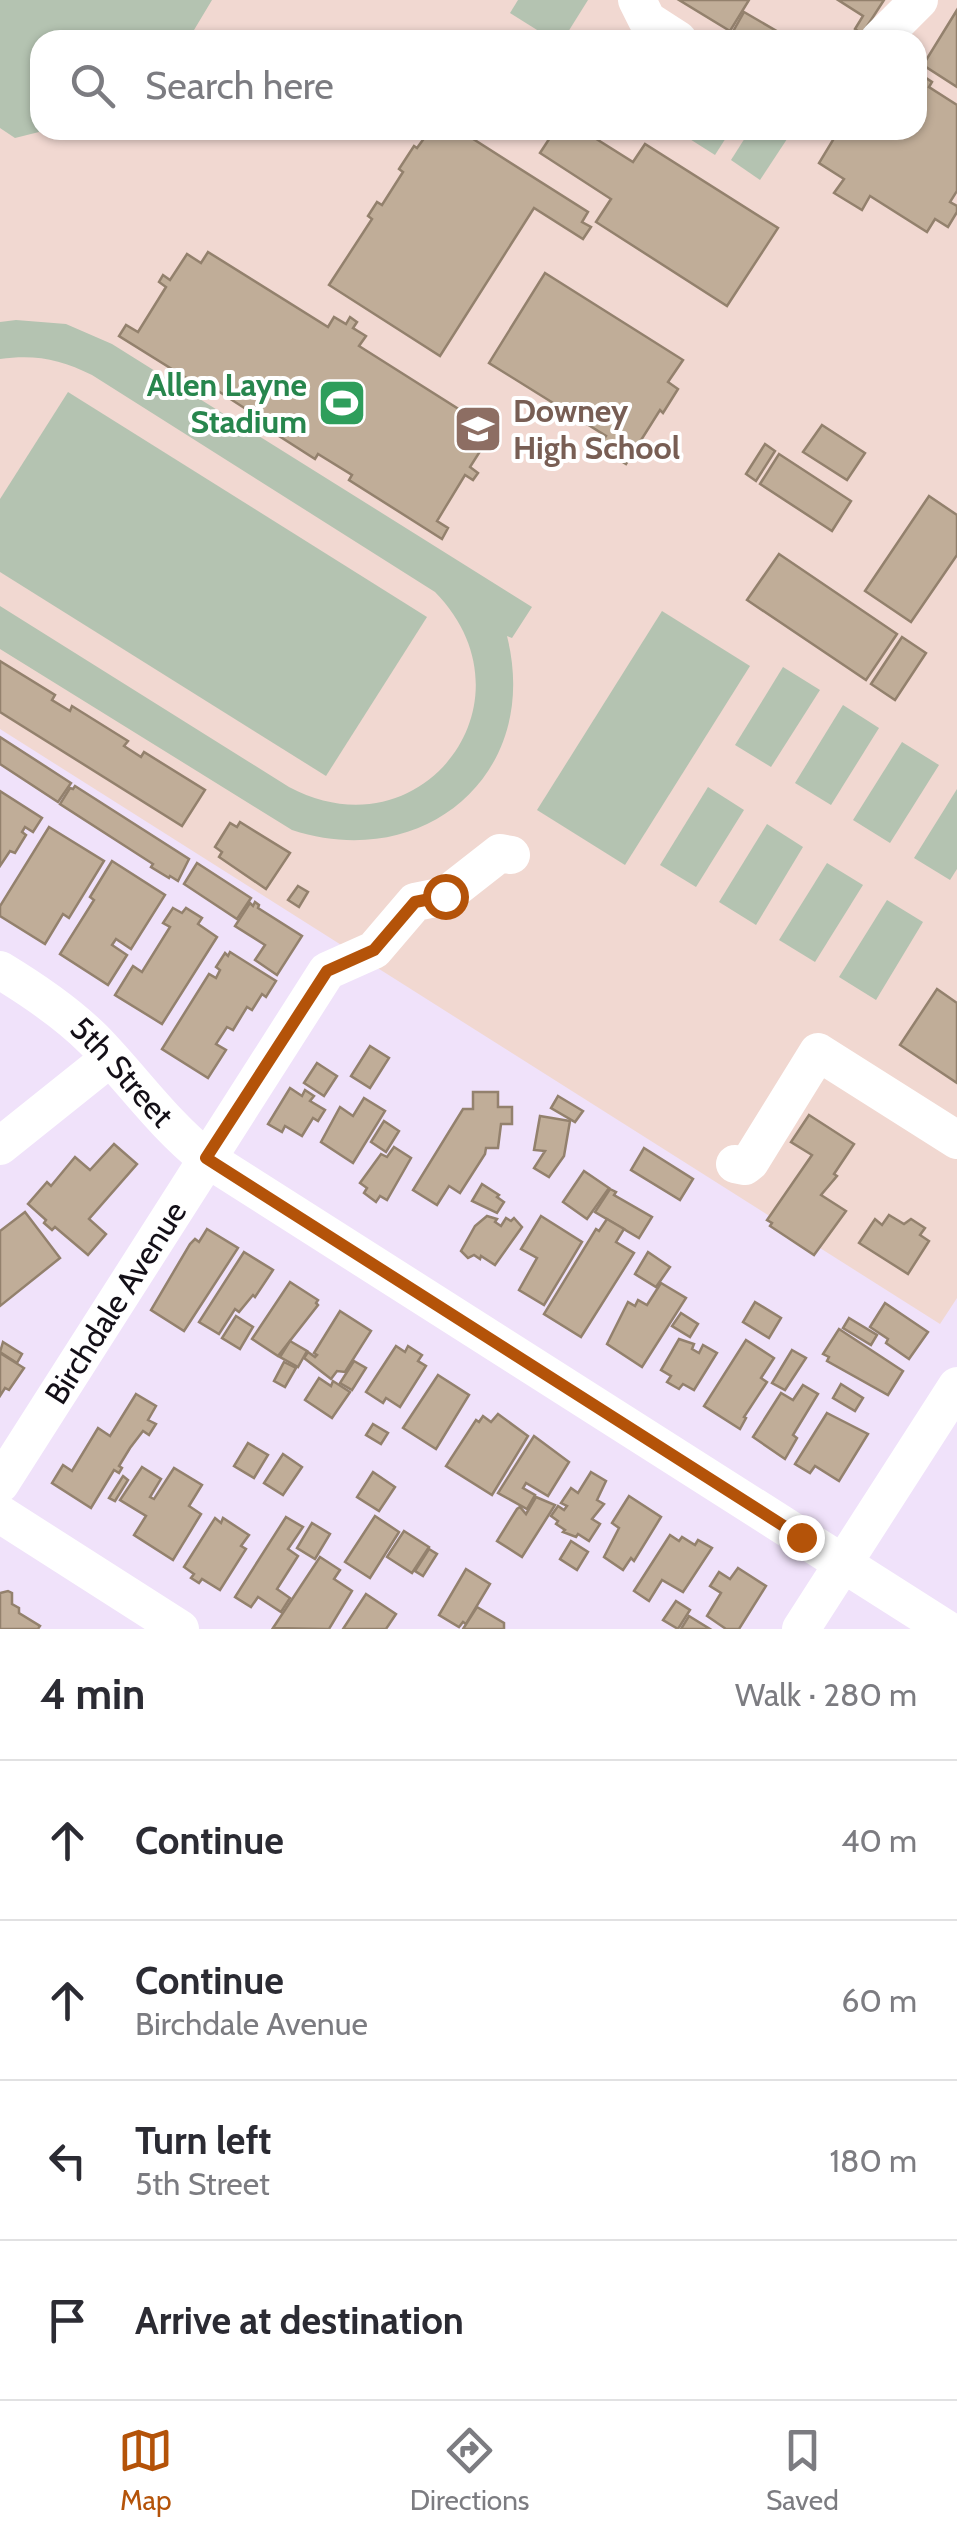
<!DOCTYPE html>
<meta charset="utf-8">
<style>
body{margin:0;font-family:Cabin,sans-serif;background:#f7f7f7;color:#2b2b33}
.stop{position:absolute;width:30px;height:30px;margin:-22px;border:8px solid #b45309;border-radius:50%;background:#fff}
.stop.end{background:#b45309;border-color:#fff;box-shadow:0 2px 10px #0008}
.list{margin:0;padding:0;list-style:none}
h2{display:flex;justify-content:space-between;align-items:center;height:130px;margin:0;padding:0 40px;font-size:42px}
h2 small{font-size:32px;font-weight:400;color:#7c7c81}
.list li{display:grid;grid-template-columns:65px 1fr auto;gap:30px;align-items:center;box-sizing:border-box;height:160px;padding:0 40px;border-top:2px solid #e1e1e2}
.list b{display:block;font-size:38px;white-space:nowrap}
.list p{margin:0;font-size:32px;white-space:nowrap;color:#7c7c81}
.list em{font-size:32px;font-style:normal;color:#7c7c81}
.icon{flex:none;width:55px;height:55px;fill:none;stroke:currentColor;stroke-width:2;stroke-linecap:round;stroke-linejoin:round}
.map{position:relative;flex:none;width:957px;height:1629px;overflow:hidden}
.search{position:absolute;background:#fff;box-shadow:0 2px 8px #0004;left:30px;right:30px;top:30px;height:110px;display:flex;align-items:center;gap:25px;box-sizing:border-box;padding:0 35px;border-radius:30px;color:#7c7c81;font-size:38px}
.sheet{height:770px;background:#fff}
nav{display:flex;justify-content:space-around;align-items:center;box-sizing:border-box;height:140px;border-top:2px solid #e1e1e2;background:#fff;font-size:28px;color:#7c7c81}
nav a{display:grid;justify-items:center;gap:5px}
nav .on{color:#b45309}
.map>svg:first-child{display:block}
</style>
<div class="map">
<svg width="957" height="1629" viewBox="0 0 957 1629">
<rect width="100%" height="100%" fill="#f0e2fa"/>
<path fill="#f1d8d1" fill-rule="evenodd" d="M0 0H957V1298L940 1324 0 729ZM40 40H917V130H40Z"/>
<g fill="#b4c3b1">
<path d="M0 0H212L188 40H40V130H47L15 138 0 128Z"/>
<path d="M518 0H588L563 40H553L510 13Z"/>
<path d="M689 130H731L715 155 685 136Z"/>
<path d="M750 130H793L760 180 731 160Z"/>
<path d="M16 320 66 324 112 344 532 607 512 638 507 636C542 775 423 873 292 830L0 649V606L289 787C422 858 541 700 435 592L92 375C61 359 34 354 0 359V322Z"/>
<path d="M68 392 427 617 326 776 0 572V499Z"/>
<path d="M662 611 750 666 625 865 537 810Z"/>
<path d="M783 667 820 690 771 767 735 745Z"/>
<path d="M843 705 879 728 831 805 795 783Z"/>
<path d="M902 742 939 765 890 843 853 820Z"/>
<path d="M708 787 744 810 696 887 660 865Z"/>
<path d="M957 789V869L950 880 914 858Z"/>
<path d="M767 824 803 847 756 925 719 902Z"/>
<path d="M827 863 863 885 815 962 779 940Z"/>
<path d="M887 900 923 922 876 1000 839 977Z"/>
</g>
<g fill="#c0ad98" stroke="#93816d" stroke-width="2.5">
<path d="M679 0H749L730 31Z"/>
<path d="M838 0H884L862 34 855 29 863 16Z"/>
<path d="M957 10V87L923 65Z"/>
<path d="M744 12 792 40H736L730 37Z"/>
<path d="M917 72 932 82 929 87 957 105V191L950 202 957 206V212L948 227 935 219 927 232 870 196 862 210 834 193 844 179 819 163 839 130H917Z"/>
<path d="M423 130H459L588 212 582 222 591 227 583 239 534 208 440 356 329 285 372 219 368 216 377 202 382 205 403 172 399 169 414 146 417 148 425 137 420 134Z"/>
<path d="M555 130H582L633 162 645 144 778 228 727 306 596 222 611 199 540 153Z"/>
<path d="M208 252 328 327 334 317 346 324 350 317 357 322 353 328 366 336 359 346 479 422 472 434 486 442 470 467 478 473 473 480 465 475 437 521 448 528 442 539 349 480 352 475 318 454 315 459 246 415 249 411 215 389 212 394 119 336 126 325 138 332 166 287 159 282 163 275 170 280 187 254 201 263Z"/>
<path d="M545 273 683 360 668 382 678 389 663 413 660 410 626 464 599 447 606 436 489 363Z"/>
<path d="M822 425 865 453 847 480 803 452Z"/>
<path d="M765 444 775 451 756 481 746 474Z"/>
<path d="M779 454 851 501 832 531 760 484Z"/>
<path d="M929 496 957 515V555L911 622 865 591Z"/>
<path d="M779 554 897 634 866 680 747 600Z"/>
<path d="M902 637 926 653 895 700 871 684Z"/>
<path d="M0 661 55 695 52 700 70 711 72 706 128 741 124 746 141 757 144 752 205 790 182 826 0 712Z"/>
<path d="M0 737 71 783 58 802 0 764Z"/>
<path d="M75 786 189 859 178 881 170 876 169 878 151 867 153 864 60 804 70 788 73 789Z"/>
<path d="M0 791 42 818 33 832 25 827 22 832 26 835 15 853 10 851 0 866Z"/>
<path d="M240 822 290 853 266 889 219 857 222 852 215 847 230 823 237 827Z"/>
<path d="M49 827 104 861 69 918 63 914 45 944 0 916V906Z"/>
<path d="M112 861 165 895 131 949 116 939 112 945 127 955 108 985 60 954 94 900 90 897Z"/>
<path d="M197 863 251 898 237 919 184 884Z"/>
<path d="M298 886 308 892 299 907 288 900Z"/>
<path d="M255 902 259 905 258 908 302 936 277 975 255 960 265 945 235 926 250 903 253 906Z"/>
<path d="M173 908 182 913 186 908 202 918 198 924 217 937 162 1024 115 995 133 966 142 972 170 927 163 923Z"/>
<path d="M230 952 276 981 266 997 262 994 252 1010 247 1007 233 1030 227 1027 216 1044 226 1050 208 1078 162 1049 209 974 216 978 220 970 216 967 225 953 228 956Z"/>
<path d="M937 989 957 1003V1083L900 1045Z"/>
<path d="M370 1046 389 1058 370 1088 351 1076Z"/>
<path d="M317 1063 337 1076 324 1096 304 1083Z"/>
<path d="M290 1088 302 1096 305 1090 314 1096 310 1101 325 1110 318 1121 313 1118 302 1136 285 1126 282 1132 268 1124Z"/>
<path d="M473 1092H498V1107H512V1124H501L498 1148H486L485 1154 460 1193 449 1186 437 1205 413 1190 463 1109H473Z"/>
<path d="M558 1096 583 1111 575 1122 551 1108Z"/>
<path d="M364 1098 385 1111 353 1163 321 1142 340 1107 353 1116Z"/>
<path d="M809 1115 854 1144 834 1174 837 1176 821 1195 846 1211 814 1255 770 1226 772 1223 767 1220 812 1155 791 1142Z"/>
<path d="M540 1116 570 1121 564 1156 549 1177 534 1168 545 1151 534 1150Z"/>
<path d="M384 1121 399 1131 386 1152 371 1142Z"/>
<path d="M114 1144 137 1164 89 1219 106 1234 88 1255 55 1227 52 1230 44 1223 46 1220 28 1204 47 1182 51 1186 75 1157 90 1170Z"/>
<path d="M394 1147 411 1158 387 1200 380 1196 376 1202 364 1193 367 1188 360 1183 381 1154 387 1157Z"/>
<path d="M644 1148 693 1179 680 1200 631 1170Z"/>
<path d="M584 1171 609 1188 587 1219 563 1202Z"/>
<path d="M482 1184 499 1195 497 1197 504 1202 497 1213 472 1201Z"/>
<path d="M610 1189 616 1192 614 1195 652 1217 639 1238 595 1212Z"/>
<path d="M25 1212 60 1258 0 1306V1231Z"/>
<path d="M889 1215 904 1224 911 1219 925 1228 920 1235 929 1241 908 1274 859 1243 875 1219 882 1225Z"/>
<path d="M487 1216 497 1219 495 1222 501 1226 506 1218 511 1221 514 1218 522 1227 495 1265 481 1256 480 1259 474 1255 468 1258 461 1251 475 1226Z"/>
<path d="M541 1216 582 1242 544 1305 519 1290 537 1258 521 1249Z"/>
<path d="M607 1219 624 1229 616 1242 634 1253 581 1337 544 1314 596 1229 599 1231Z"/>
<path d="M207 1229 238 1248 184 1331 151 1310 190 1244 195 1239 199 1242Z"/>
<path d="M244 1252 273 1270 255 1297 253 1295 239 1312 235 1309 219 1334 199 1322Z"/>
<path d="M648 1252 670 1267 656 1287 635 1274Z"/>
<path d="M290 1282 318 1300 316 1303 318 1305 278 1356 252 1339Z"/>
<path d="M661 1283 686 1298 642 1367 607 1344 628 1302 635 1306 638 1300 647 1305Z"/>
<path d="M755 1302 781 1318 769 1338 743 1322Z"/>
<path d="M885 1303 928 1332 909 1359 886 1343 888 1339 870 1327Z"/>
<path d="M340 1311 371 1331 345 1372 337 1371 331 1379 304 1358 308 1352 315 1357 317 1355 314 1353Z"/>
<path d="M681 1313 698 1324 690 1337 672 1326Z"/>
<path d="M236 1316 253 1327 240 1349 222 1338Z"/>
<path d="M849 1318 877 1335 871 1345 843 1328Z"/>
<path d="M839 1329 903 1371 888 1395 827 1361 829 1357 823 1354Z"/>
<path d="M679 1339 694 1344 692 1349 699 1353 703 1345 717 1353 694 1390 683 1384 679 1389 667 1382 671 1376 661 1370Z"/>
<path d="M746 1340 774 1358 761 1378 767 1382 744 1417 746 1418 740 1429 704 1406Z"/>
<path d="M290 1341 307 1351 298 1367 280 1357Z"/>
<path d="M3 1342 22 1354 17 1363 0 1352Z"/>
<path d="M396 1346 405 1352 408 1346 422 1355 418 1361 426 1366 400 1407 386 1398 383 1403 366 1392Z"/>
<path d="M792 1350 806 1358 785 1390 772 1383Z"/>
<path d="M0 1353 24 1368 9 1390 5 1388 0 1396Z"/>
<path d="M354 1361 366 1368 352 1390 340 1383Z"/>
<path d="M284 1362 296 1368 285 1387 274 1381Z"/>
<path d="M438 1375 469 1395 436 1449 403 1428Z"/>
<path d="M319 1378 331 1386 333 1381 350 1392 332 1418 305 1400Z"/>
<path d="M841 1384 863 1398 855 1411 833 1398Z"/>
<path d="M803 1385 818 1394 793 1435 797 1438 785 1459 753 1437 781 1393 793 1400Z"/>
<path d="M136 1394 156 1406 148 1420 156 1424 149 1435 143 1431 130 1448 119 1466 122 1468 119 1473 114 1470 91 1508 52 1483 63 1465 72 1471 98 1428 110 1436Z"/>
<path d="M827 1413 868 1434 839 1481 815 1466 810 1473 795 1464Z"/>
<path d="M498 1414 528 1436 492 1495 446 1466 476 1420 479 1422 483 1416 491 1422Z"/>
<path d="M373 1424 388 1433 381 1444 366 1435Z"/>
<path d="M534 1436 569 1462 548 1496 526 1483 523 1488 535 1495 527 1509 498 1493Z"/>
<path d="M248 1443 268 1455 254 1478 234 1466Z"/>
<path d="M283 1454 302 1467 283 1495 264 1483Z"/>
<path d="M142 1467 161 1479 150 1497 154 1499 174 1468 202 1485 189 1506 201 1514 173 1560 134 1535 146 1516 120 1500Z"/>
<path d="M373 1472 395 1487 379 1511 357 1497Z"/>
<path d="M591 1472 606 1481 597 1500 604 1504 592 1519 600 1524 589 1541 578 1534 576 1537 563 1532 565 1530 556 1524 558 1521 551 1516 558 1506 564 1510 567 1506 561 1503 571 1488 578 1493Z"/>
<path d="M123 1476 128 1480 115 1501 109 1498Z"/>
<path d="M629 1496 661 1517 634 1561 631 1558 623 1570 604 1557 619 1528 612 1523Z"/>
<path d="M536 1497 555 1505 522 1557 497 1541 517 1509 520 1507 526 1514Z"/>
<path d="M375 1516 399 1532 370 1578 345 1562Z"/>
<path d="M286 1517 303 1527 288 1549 298 1556 277 1589 290 1598 281 1612 258 1597 251 1607 235 1597Z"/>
<path d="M215 1518 221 1523 223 1518 249 1535 241 1546 246 1549 220 1590 202 1579 199 1583 191 1578 194 1574 184 1567Z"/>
<path d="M312 1523 330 1534 315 1559 297 1548Z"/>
<path d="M404 1531 429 1547 412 1573 387 1557Z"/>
<path d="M670 1535 679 1541 682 1537 695 1545 698 1540 712 1548 683 1592 662 1580 649 1601 634 1591Z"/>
<path d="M571 1541 588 1552 577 1570 560 1559Z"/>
<path d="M429 1549 437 1554 423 1576 415 1571Z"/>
<path d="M320 1557 340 1570 334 1579 352 1591 329 1629 273 1628Z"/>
<path d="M738 1568 766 1586 739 1629H726L707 1616 721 1593 710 1586 719 1572 730 1579Z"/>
<path d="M466 1569 490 1584 466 1624 463 1622 459 1627 439 1615Z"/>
<path d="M8 1591 12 1593V1604L19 1608V1613L40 1626 38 1629H0V1593Z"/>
<path d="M366 1594 396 1614 386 1629H343Z"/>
<path d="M676 1601 690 1610 678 1629 663 1620Z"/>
<path d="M477 1607 504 1623V1629H463Z"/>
<path d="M689 1616 710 1629H681Z"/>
</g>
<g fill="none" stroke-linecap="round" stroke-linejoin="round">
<g stroke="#fff" stroke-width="38">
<path d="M637 0 647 20 678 40"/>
<path d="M879 40 919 0"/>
<path id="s1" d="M0 970C33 990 66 1012 94 1040 132 1079 163 1124 206 1158L946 1629"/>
<path d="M0 1146 110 1058"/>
<path d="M735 1164 745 1166 750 1162 818 1052 957 1140"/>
<path id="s2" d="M0 1484 327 971 374 950 415 902 445 896 500 853 511 855"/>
<path d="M0 1514 180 1629"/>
<path d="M801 1629 957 1386"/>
</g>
</g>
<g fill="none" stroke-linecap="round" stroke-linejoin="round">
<path stroke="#b45309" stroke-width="12" d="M445 896 415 902 374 950 327 971 206 1158 801 1537"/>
</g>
<defs>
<g id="stadium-square" transform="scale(2.5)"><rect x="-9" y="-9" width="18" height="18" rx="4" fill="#2e9e5b" stroke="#fff"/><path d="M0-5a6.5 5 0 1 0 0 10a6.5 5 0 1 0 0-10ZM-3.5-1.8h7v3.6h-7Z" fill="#fff"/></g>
<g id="school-square" transform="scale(2.5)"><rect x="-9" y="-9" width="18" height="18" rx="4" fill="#8d6e63" stroke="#fff"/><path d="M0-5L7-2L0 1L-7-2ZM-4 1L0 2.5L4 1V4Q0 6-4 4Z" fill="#fff"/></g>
</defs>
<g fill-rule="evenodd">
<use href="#stadium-square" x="342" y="403"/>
<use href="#school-square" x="478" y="429"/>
</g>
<g text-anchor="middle" stroke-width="8" stroke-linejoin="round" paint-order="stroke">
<g font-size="32" font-weight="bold" fill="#27864d" stroke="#fff" text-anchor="end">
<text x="307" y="396">Allen Layne<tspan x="307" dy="37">Stadium</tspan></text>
</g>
<g font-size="32" font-weight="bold" fill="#785e54" stroke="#fff" text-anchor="start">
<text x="513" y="422">Downey<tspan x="513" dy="37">High School</tspan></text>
</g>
<g font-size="32" fill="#130f17" stroke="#fff">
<text dy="11" stroke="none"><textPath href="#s1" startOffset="160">5th Street</textPath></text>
<text dy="11" stroke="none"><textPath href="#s2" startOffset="215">Birchdale Avenue</textPath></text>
</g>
</g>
</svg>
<div class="stop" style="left:445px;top:896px"></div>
<div class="stop end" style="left:801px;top:1537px"></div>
<div class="search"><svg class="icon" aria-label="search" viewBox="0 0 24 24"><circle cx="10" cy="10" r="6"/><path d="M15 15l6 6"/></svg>Search here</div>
</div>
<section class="sheet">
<h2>4 min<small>Walk · 280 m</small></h2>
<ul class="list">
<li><svg class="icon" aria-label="ahead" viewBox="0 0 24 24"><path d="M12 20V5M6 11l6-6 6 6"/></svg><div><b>Continue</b></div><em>40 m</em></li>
<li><svg class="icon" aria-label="ahead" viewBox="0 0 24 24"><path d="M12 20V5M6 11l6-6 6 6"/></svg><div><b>Continue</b><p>Birchdale Avenue</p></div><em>60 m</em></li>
<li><svg class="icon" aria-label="left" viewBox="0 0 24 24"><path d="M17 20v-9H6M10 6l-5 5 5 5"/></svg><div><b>Turn left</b><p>5th Street</p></div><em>180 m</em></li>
<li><svg class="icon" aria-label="arrive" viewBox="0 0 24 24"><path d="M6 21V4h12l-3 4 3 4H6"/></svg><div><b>Arrive at destination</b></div></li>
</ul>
</section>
<nav>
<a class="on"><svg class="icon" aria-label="map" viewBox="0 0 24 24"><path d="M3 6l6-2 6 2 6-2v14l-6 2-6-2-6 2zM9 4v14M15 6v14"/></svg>Map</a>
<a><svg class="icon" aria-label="directions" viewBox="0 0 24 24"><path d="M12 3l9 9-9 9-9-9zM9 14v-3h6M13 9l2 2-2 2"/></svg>Directions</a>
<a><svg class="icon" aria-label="saved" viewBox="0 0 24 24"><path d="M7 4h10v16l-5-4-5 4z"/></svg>Saved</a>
</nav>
